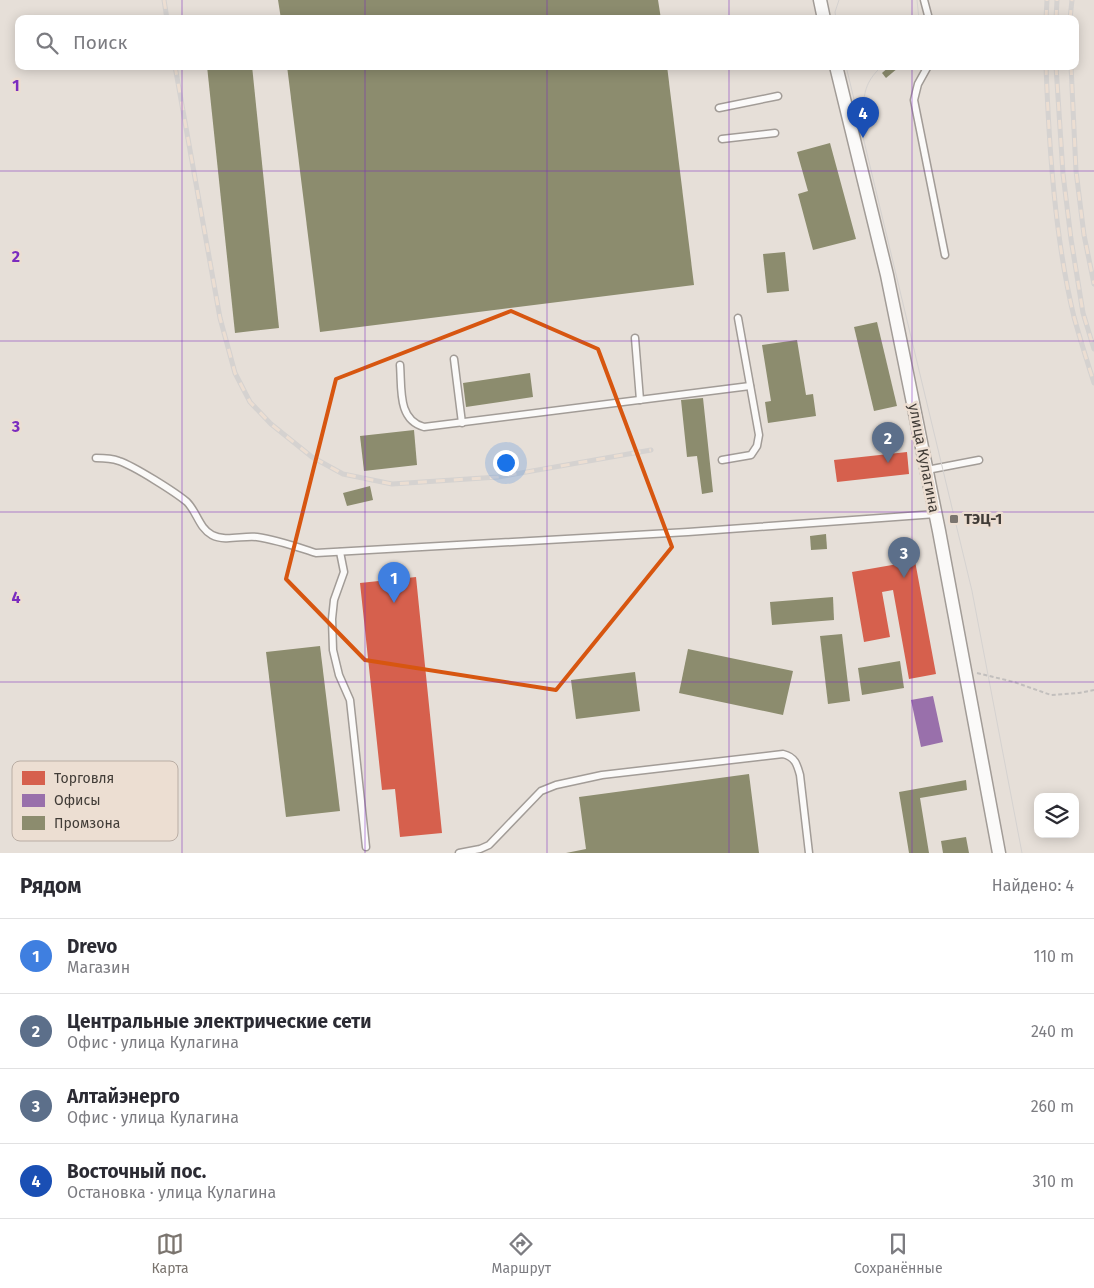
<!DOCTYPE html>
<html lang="ru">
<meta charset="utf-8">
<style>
body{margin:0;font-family:"Fira Sans",sans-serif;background:#f2f2f3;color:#2b2b33}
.controls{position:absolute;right:15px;bottom:15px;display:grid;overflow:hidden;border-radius:10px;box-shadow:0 2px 12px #0003}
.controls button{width:45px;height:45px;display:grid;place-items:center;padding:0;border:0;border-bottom:1px solid #e1e1e2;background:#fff;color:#2b2b33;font:25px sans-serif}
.you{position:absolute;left:505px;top:462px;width:18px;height:18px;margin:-12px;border:4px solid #fff;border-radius:50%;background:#1a73e8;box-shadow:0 0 0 8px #1a73e833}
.badge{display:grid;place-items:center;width:32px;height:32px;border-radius:50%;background:#7b756f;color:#fff;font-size:16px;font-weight:700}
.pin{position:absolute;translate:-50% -41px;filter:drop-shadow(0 1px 2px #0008)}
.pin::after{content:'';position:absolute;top:26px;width:18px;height:15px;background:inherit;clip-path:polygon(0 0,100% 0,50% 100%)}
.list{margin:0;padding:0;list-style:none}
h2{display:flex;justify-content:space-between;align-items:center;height:65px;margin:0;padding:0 20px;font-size:21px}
h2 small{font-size:16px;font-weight:400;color:#7c7c81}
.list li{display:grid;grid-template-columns:32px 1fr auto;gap:15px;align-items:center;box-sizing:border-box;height:75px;padding:0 20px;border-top:1px solid #e1e1e2}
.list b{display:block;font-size:19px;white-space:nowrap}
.list p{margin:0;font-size:16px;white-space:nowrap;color:#7c7c81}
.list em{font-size:16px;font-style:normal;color:#7c7c81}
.icon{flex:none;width:28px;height:28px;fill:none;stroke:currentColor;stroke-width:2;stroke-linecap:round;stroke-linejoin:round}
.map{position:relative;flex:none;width:1094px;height:853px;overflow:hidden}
.search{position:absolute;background:#fff;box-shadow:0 2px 12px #0003;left:15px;right:15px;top:15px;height:55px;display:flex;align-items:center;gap:12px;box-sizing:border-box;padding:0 18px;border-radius:10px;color:#7c7c81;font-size:19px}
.sheet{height:365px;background:#fff}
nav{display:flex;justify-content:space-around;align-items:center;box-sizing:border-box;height:70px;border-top:1px solid #e1e1e2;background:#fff;font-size:14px;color:#7c7c81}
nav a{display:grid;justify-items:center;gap:2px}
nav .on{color:#7b756f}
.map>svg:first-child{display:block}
</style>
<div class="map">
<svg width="1094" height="853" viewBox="0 0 1094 853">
<rect width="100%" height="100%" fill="#e6dfd8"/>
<g fill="#d6604d">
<path d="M907 452 909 474 837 482 834 460Z"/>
<path d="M915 561 936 674 909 679 893 590 882 592 890 637 864 642 852 572Z"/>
<path d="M416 577 442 833 400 837 395 789 382 790 360 583Z"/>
</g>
<path fill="#9970ab" d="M933 696 943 742 921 747 911 700Z"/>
<g fill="#8c8c6e">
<path d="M278 0H658L661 19H281Z"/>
<path d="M207 66H252L279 328 235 333Z"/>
<path d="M287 66H667L694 285 320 332Z"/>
<path d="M890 66H897L898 68 886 78 882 73Z"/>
<path d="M830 143 856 239 813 250 798 194 808 191 797 152Z"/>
<path d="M785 252 789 291 767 293 763 254Z"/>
<path d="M877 322 897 406 874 411 854 327Z"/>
<path d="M797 340 806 395 813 394 816 416 768 423 765 402 771 401 762 345Z"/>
<path d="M530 373 533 397 466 407 463 383Z"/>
<path d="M703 398 713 492 702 494 697 456 687 457 681 400Z"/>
<path d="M414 430 417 465 364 471 360 436Z"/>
<path d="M370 486 373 500 347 506 343 493Z"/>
<path d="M826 534 827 549 811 550 810 536Z"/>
<path d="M833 597 834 620 772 625 770 602Z"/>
<path d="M842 634 850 701 828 704 820 636Z"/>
<path d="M320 646 340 811 286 817 266 652Z"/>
<path d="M688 649 793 671 783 715 679 693Z"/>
<path d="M900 661 904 688 862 695 858 668Z"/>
<path d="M635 672 640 711 576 719 571 680Z"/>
<path d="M749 774 759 853H566L586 849 579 797Z"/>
<path d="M966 780 967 790 920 798 929 853H909L899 792Z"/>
<path d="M966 837 969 853H943L941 841Z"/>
</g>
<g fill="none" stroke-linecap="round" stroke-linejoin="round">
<g stroke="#a29c97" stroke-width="9">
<g id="service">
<path d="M924 0 929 19"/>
<path d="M928 66 918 84 914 100 945 255"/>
<path d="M719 108 778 96"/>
<path d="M722 139 775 133"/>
<path d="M635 338 640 400"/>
<path d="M454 359 462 423"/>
<path d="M400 365C402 387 397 420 424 427L750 386"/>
<path d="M96 458C104 458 111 458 119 461 134 466 175 492 187 502 197 512 199 528 212 535 225 542 244 535 257 537 278 540 297 547 316 553L688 532 936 514"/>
<path d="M722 460 751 455 757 446 759 435 738 318"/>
<path d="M927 470 979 460"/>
<path d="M340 552 344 572 334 600 332 619 333 650 339 675 350 700 366 847"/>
<path d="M459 853 480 849 489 845 541 791 556 785 602 775 783 754C795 757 797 764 800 775L809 853"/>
</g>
</g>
<g stroke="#a29c97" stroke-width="15">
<g id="minor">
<path d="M820 0 824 19"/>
<path d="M836 66 887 275 939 531 999 853"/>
</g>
</g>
<path stroke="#c2bfbd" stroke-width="2" stroke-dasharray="4 2.5" stroke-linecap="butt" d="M977 673 1014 682 1051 695 1079 693 1094 690"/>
<use href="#service" stroke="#fbfaf9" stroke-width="6"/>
<use href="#minor" stroke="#fbfaf9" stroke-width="12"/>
<g stroke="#d5d2d0" stroke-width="1">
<path d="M917 0 919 19"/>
<path d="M836 19 835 12 839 0"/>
<path d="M846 66 972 591 1022 853"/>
<path d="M863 110C864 90 867 80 882 66"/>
</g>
<g stroke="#d5d2d0" stroke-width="5">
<g id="rail">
<path d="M164 0 167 19"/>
<path d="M1046 19 1047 0"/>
<path d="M1056 19 1057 0"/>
<path d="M1070 19 1072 0"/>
<path d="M175 66 220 318 235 373 250 402 271 424 312 457 343 474 392 484 498 477 651 450"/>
<path d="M1046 66C1049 147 1055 239 1074 317 1080 339 1087 361 1094 383"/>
<path d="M1056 66 1063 174 1071 239 1083 313 1094 349"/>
<path d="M1071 66 1076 171 1084 235 1094 284"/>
</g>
</g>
<use href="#rail" stroke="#ecded2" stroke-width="3" stroke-dasharray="9" stroke-linecap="butt"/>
</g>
<path fill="none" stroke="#d75610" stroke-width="4" stroke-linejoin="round" d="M511 311 598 349 672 547 556 690 365 660 286 579 336 379Z"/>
<path fill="none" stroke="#7b2cbf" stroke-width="1" stroke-opacity="0.55" d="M182 0V19M365 0V19M547 0V19M729 0V19M912 0V19M182 66V853M365 66V853M547 66V853M729 66V853M912 66V853M0 171H1094M0 341H1094M0 512H1094M0 682H1094"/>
<rect fill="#7b756f" stroke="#ecded2" stroke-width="2" x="949" y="514" width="10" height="10" rx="2.5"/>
<g text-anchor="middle" stroke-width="5" stroke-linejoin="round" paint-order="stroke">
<g font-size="15" fill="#413c37" stroke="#ecded2">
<text transform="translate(924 458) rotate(79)" y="5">улица Кулагина</text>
</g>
<g font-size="15" font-weight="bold" fill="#413c37" stroke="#ecded2" text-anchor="start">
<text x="964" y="524">ТЭЦ-1</text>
</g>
</g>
<rect x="12" y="761" width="166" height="80" rx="8" fill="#ecded2" stroke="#b9ada4" stroke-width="1"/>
<rect x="22" y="771" width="23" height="14" fill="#d6604d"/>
<rect x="22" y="794" width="23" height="13" fill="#9970ab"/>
<rect x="22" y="816" width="23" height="14" fill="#8c8c6e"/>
<g font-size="14" fill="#413c37">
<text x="54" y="783">Торговля</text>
<text x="54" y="805">Офисы</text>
<text x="54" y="828">Промзона</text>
</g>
<g font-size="16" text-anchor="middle" font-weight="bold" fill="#7b2cbf" stroke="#ecded2" stroke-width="5" stroke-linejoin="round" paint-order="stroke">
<text x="16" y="91">1</text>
<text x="16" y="262">2</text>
<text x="16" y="432">3</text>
<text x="16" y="603">4</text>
</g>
</svg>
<div class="controls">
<button><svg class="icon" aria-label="layers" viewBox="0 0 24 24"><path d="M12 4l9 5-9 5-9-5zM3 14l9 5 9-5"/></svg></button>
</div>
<div class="you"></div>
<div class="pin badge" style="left:394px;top:603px;background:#3f7fe0">1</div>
<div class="pin badge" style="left:888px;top:463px;background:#5c6f8a">2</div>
<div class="pin badge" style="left:904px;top:578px;background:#5c6f8a">3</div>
<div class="pin badge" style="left:863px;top:138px;background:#1a4fb4">4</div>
<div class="search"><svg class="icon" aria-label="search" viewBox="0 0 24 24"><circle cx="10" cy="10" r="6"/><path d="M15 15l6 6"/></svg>Поиск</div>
</div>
<section class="sheet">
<h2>Рядом<small>Найдено: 4</small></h2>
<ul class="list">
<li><span class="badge" style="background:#3f7fe0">1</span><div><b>Drevo</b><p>Магазин</p></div><em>110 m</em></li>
<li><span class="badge" style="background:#5c6f8a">2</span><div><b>Центральные электрические сети</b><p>Офис · улица Кулагина</p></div><em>240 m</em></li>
<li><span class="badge" style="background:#5c6f8a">3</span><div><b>Алтайэнерго</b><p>Офис · улица Кулагина</p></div><em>260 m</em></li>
<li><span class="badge" style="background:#1a4fb4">4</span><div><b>Восточный пос.</b><p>Остановка · улица Кулагина</p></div><em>310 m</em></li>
</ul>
</section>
<nav>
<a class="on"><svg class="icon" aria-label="map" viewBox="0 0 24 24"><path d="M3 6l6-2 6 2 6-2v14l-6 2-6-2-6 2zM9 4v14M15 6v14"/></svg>Карта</a>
<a><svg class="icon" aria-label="directions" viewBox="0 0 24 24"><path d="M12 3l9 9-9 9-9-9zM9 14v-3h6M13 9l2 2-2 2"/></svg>Маршрут</a>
<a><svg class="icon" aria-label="saved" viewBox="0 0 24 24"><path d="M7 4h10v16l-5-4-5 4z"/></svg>Сохранённые</a>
</nav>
